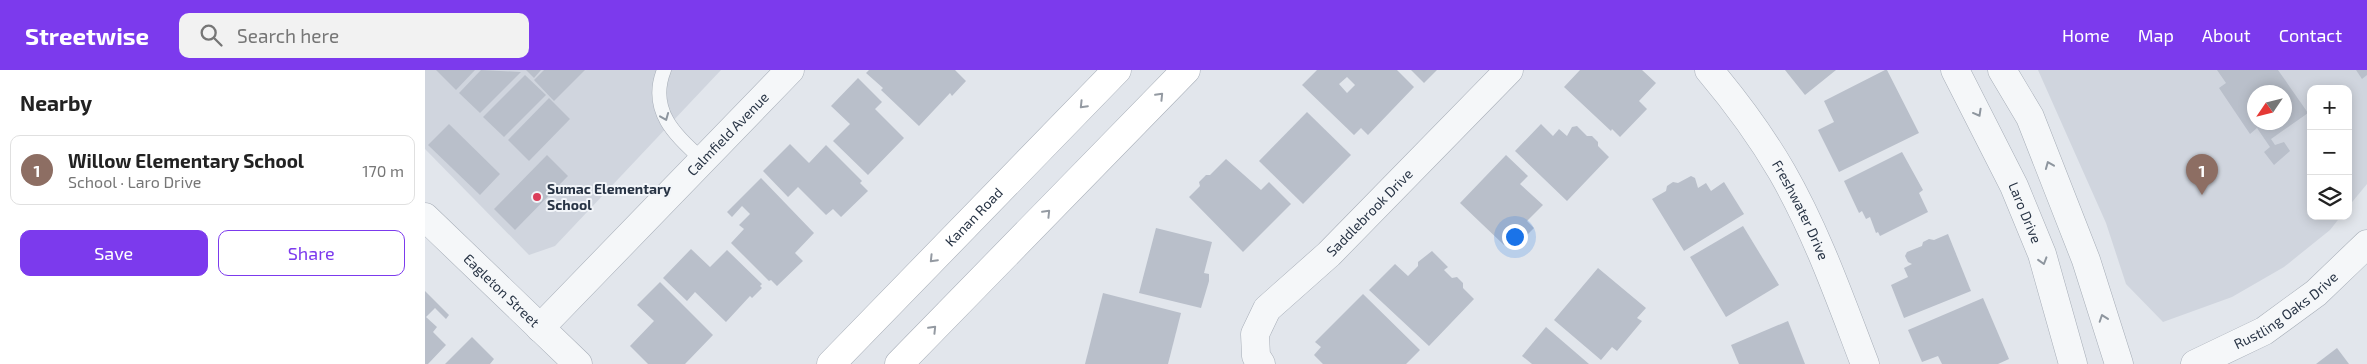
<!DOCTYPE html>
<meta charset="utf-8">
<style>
body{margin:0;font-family:"Exo 2",sans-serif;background:#f2f2f2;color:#222}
.controls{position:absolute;right:15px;top:15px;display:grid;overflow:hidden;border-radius:10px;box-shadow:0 2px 12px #0003}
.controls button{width:45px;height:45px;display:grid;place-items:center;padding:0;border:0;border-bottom:1px solid #e0e0e0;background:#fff;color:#222;font:25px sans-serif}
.compass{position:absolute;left:1822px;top:15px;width:45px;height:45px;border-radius:50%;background:#fff;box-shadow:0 2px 12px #0003;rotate:235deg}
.you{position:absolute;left:1089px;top:166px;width:18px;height:18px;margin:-12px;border:4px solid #fff;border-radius:50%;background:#1a73e8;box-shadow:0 0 0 8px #1a73e833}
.badge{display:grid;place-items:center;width:32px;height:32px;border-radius:50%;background:#7c3aed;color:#fff;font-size:16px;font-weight:700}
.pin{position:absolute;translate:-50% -41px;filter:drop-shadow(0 1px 2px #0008)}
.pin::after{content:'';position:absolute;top:26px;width:18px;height:15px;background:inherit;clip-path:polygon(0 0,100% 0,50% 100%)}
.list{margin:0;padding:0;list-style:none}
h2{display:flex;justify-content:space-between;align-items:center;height:65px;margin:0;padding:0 20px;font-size:21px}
h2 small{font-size:16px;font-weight:400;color:#767676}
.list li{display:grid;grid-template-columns:32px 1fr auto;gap:15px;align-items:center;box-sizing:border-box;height:70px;margin:0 10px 10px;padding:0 10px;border:1px solid #e0e0e0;border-radius:10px}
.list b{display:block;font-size:19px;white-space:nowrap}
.list p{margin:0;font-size:16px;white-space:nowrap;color:#767676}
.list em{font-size:16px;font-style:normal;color:#767676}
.actions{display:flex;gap:10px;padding:15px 20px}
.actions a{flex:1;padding:11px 0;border:1px solid #7c3aed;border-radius:10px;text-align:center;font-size:18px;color:#7c3aed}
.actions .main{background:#7c3aed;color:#fff}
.icon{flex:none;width:28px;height:28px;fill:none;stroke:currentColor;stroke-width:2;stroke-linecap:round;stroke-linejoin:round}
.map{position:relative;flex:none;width:1942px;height:294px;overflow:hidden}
header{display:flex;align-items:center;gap:30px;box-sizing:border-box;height:70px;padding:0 25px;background:#7c3aed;color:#fff}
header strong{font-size:24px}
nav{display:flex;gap:28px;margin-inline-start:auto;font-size:18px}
.search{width:350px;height:45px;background:#f2f2f2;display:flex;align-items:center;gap:12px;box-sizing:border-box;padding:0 18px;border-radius:10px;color:#767676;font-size:19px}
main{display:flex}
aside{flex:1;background:#fff}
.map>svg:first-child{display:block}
</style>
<header>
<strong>Streetwise</strong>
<div class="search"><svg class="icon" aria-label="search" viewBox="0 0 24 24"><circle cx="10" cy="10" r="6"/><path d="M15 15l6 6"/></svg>Search here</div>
<nav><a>Home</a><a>Map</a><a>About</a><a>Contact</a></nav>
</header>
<main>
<aside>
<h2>Nearby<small></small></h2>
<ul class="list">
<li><span class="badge" style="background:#8d6e63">1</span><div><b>Willow Elementary School</b><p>School · Laro Drive</p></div><em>170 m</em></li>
</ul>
<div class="actions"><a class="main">Save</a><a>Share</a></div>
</aside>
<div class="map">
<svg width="1942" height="294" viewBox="0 0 1942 294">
<rect width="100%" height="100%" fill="#e2e6ec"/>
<g fill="#d0d5de" fill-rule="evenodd">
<path d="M0 0H296L130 176 104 185 0 79Z"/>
<path d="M1613 0H1942V114L1923 137V19H1886V146H1916L1905 160 1859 197 1807 227 1738 252 1701 214 1681 153ZM1830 22H1860V52H1830Z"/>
</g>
<g fill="#b9bfca" fill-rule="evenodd">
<path d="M11 0H50L31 20Z"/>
<path d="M56 0 96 2 55 43 34 23Z"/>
<path d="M101 0H116L109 8Z"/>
<path d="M119 0H160L129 31 109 10Z"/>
<path d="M444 0H530L541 11 527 26 525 23 494 56 456 20 458 18 441 3Z"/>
<path d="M892 0H972L989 17 943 65 936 58 929 65 877 15ZM922 7 930 15 922 23 914 14Z"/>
<path d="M986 0H1012L999 13Z"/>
<path d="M1155 0H1217L1231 13 1214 31 1222 39 1195 67 1187 59 1186 61 1139 17Z"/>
<path d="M1360 0H1411L1380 25Z"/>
<path d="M1460 0H1462L1494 63 1414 102 1393 60 1409 52 1399 31Z"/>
<path d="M1792 0H1853L1883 43 1846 69 1850 75 1859 72 1865 81 1849 95 1839 82 1845 77 1832 58 1825 64 1794 18 1801 13ZM1830 22H1860V52H1830Z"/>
<path d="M1931 0H1942V5L1937 9Z"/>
<path d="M100 5 121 25 79 67 58 47Z"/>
<path d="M433 8 457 32 450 39 479 68 443 105 408 71 425 54 406 36Z"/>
<path d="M124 28 145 49 104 91 83 70Z"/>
<path d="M882 42 926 85 878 134 834 91Z"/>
<path d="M24 54 75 104 55 125 3 75Z"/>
<path d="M1116 54 1128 66 1134 59 1142 66 1147 57 1152 56 1162 66H1167L1173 72V76L1184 87 1142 131 1090 81Z"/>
<path d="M365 74 384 93 401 75 437 111 435 113 443 121 416 147 408 139 401 145 373 117 363 127 338 101Z"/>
<path d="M1477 82 1498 120 1494 123 1503 142 1455 166 1453 162 1451 163 1445 147 1441 149 1437 141 1434 143 1419 111Z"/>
<path d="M122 85 143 106 90 160 69 139Z"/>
<path d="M1081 85 1103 106 1095 114 1118 135 1102 151 1109 158 1097 170 1090 164 1079 175 1035 133Z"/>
<path d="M801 89 836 120 844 112 866 134 818 182 764 127 775 116 774 112 781 105H785Z"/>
<path d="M1266 106 1270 108 1273 118 1281 113 1286 121 1299 112 1319 144 1259 181 1227 129 1241 121 1242 116 1248 112 1253 113Z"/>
<path d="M336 108 389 163 370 183 378 191 352 216 346 210 344 211 306 173 319 159 314 155 325 144 317 136 307 147 302 142Z"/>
<path d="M1318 156 1354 215 1301 247 1265 187Z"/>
<path d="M731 158 787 172 779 203 784 204V211L776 238 714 223Z"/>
<path d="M1523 164 1546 221 1479 248 1466 215 1483 207 1479 198 1487 194 1483 192 1480 186 1482 182 1497 176 1498 172 1504 169 1509 170Z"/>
<path d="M266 179 285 197 302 180 337 214 335 216 337 218 327 228 325 226 301 252 270 222 262 231 238 208Z"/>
<path d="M1007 181 1023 197 1019 200 1027 208 1032 207 1038 213V218L1049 229 1004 276 944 220 970 194 983 206 993 196V192Z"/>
<path d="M1173 198 1221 238 1212 248 1217 251 1192 281 1187 277 1176 290 1129 250Z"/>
<path d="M235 212 288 265 260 294H223L205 276 229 251 212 235Z"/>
<path d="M0 221 24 245 21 249 10 238 1 247 12 257 8 262 21 275 3 294H0Z"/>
<path d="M678 223 756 243 743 294H660Z"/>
<path d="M938 224 995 280 981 294H898L889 285 896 277 890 272Z"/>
<path d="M1558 228 1584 289 1573 294H1517L1513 286 1497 292 1483 260Z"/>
<path d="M1363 251 1380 294H1314L1306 275Z"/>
<path d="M1121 257 1164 294H1107L1097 286Z"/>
<path d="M47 267 69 289 65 294H20Z"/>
<path d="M1912 278 1924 294H1891Z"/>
</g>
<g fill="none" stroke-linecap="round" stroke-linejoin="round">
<g stroke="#a6adb7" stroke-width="15">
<path id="service" d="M239 0C223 40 250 66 278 90"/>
</g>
<g stroke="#a6adb7" stroke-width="29">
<g id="minor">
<path id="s1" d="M1284 0C1311 32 1336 66 1357 102 1392 163 1415 229 1440 294"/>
<path id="s2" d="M1530 0 1589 116 1617 184 1648 294"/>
<path d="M1577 0 1605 47 1661 190 1694 294"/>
<path id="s3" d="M0 147 153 294"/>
<path id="s4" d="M115 258 365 0"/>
<path id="s5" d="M836 294 831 286 830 264 842 239 904 184 1084 0"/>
<path id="s6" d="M1770 294 1839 261 1891 223 1942 174"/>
</g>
</g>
<g stroke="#a6adb7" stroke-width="29">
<g id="secondary">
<path id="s7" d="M406 294 692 0"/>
<path d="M474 294 761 0"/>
</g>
</g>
<use href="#service" stroke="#f5f7f9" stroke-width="14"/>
<use href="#minor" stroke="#f5f7f9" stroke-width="28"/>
<use href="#secondary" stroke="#fff" stroke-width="28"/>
</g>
<defs><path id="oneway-chevron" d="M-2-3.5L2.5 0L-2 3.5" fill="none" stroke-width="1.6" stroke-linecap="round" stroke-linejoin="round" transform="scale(1.25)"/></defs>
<g stroke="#949aa2">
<use href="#oneway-chevron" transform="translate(735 26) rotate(-46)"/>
<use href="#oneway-chevron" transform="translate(658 35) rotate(134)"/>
<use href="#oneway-chevron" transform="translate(622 143) rotate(-46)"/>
<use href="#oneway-chevron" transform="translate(508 189) rotate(134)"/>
<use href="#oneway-chevron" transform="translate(508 259) rotate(-46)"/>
</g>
<g stroke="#8e969f">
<use href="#oneway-chevron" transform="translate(1553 43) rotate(61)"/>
<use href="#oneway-chevron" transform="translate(240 47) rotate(68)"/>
<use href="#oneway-chevron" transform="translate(1624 95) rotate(-112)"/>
<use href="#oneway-chevron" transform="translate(1618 191) rotate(73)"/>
<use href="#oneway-chevron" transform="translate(1678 248) rotate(-109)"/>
</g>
<circle fill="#db3d59" stroke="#f2f5f9" stroke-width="2" cx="112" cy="127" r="5"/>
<g text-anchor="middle" stroke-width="4" stroke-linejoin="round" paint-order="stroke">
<g font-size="14" fill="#283445" stroke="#f2f5f9">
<text dy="5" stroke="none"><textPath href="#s4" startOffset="270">Calmfield Avenue</textPath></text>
<text dy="5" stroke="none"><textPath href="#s1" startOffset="168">Freshwater Drive</textPath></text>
<text dy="5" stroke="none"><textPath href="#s5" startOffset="200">Saddlebrook Drive</textPath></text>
<text dy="5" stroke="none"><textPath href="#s2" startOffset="159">Laro Drive</textPath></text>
<text dy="5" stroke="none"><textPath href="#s7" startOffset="205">Kanan Road</textPath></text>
<text dy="5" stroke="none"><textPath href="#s3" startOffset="106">Eagleton Street</textPath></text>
<text dy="5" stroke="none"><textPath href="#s6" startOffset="106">Rustling Oaks Drive</textPath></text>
</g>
<g font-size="14" font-weight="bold" fill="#283445" stroke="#f2f5f9" text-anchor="start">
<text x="122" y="124">Sumac Elementary<tspan x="122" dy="16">School</tspan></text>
</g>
</g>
</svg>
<div class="controls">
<button>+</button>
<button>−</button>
<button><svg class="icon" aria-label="layers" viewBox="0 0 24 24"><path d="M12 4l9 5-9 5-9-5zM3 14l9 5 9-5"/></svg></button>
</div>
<svg class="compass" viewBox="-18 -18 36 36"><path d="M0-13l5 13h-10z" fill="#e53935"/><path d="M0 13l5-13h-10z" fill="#767676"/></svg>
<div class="you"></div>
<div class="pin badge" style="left:1777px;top:125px;background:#8d6e63">1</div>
</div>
</main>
